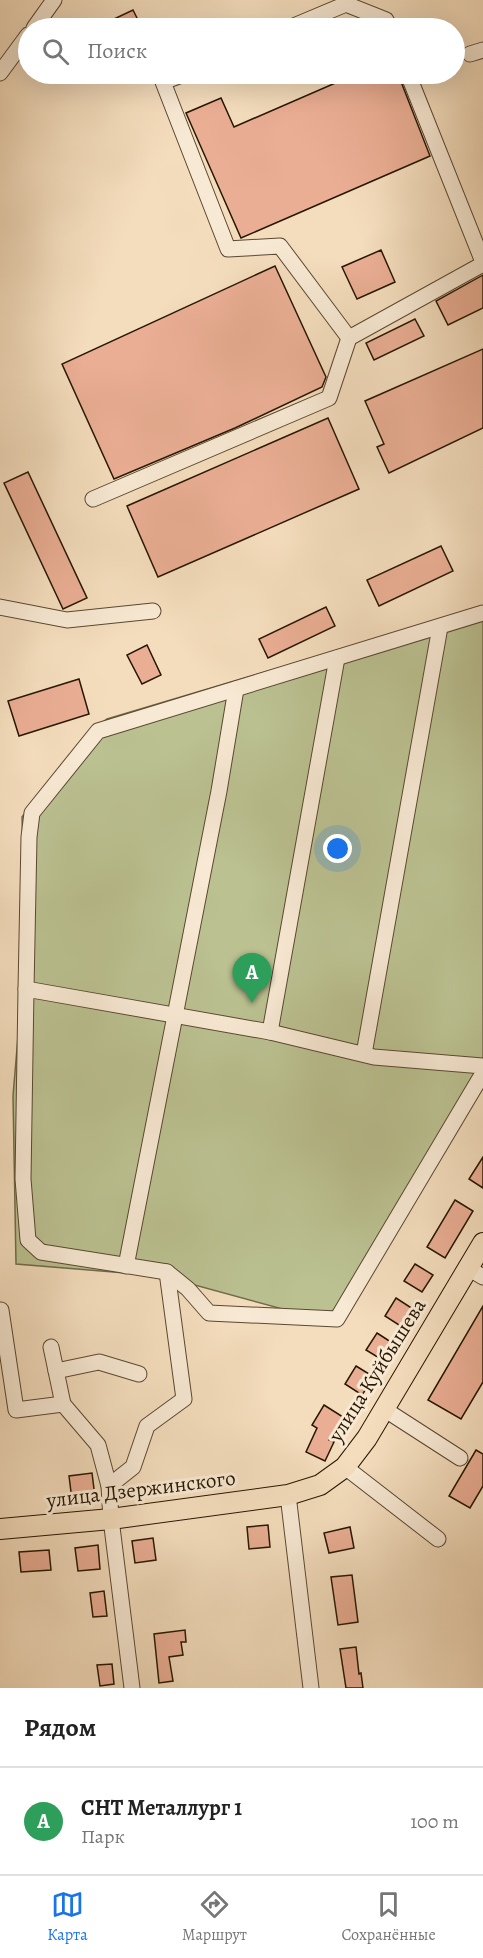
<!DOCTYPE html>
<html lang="ru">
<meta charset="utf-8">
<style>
body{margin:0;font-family:Alegreya,serif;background:#f6f6f6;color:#222}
.you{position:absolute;left:338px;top:849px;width:21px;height:21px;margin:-15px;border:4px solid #fff;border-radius:50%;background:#1a73e8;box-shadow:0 0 0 9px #1a73e833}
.badge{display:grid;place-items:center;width:39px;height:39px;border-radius:50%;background:#1a73e8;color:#fff;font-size:20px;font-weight:700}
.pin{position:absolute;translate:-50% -50px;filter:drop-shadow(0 2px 3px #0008)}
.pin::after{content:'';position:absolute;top:32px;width:21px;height:18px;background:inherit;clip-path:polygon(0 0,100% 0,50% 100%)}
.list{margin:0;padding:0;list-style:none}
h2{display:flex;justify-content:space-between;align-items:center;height:78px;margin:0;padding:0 24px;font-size:26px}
h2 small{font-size:20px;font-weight:400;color:#767676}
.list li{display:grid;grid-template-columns:39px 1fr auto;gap:18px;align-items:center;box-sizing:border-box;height:108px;padding:0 24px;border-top:2px solid #e0e0e0}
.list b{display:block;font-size:22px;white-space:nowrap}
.list p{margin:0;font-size:20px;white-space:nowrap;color:#767676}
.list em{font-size:20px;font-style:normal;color:#767676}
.icon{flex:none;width:33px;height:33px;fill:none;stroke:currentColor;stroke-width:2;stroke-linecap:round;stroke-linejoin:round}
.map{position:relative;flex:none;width:483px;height:1688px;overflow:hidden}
.search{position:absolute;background:#fff;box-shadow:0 6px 24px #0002;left:18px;right:18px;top:18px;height:66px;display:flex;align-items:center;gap:15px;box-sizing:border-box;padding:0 21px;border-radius:33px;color:#767676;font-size:22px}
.sheet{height:186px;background:#fff}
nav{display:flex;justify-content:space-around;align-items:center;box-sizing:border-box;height:84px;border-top:2px solid #e0e0e0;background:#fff;font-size:16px;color:#767676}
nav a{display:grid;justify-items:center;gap:3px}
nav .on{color:#1a73e8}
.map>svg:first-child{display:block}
</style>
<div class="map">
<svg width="483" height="1688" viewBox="0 0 483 1688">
<rect width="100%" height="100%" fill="#f4ddbd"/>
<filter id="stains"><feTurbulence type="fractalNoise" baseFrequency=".00333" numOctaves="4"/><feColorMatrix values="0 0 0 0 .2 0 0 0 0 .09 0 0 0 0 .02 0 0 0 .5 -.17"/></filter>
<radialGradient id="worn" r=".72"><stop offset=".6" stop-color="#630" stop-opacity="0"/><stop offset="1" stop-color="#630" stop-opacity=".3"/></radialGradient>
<path fill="#bbc191" stroke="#716c4a" stroke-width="1.5" d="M483 607V1065L330 1322 162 1276 16 1264 13 1096 26 941 22 817 86 734 107 719Z"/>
<g fill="#eaae94" stroke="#271702" stroke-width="1.5">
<path d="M133 10 142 28H95Z"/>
<path d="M356 74H398L430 156 241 238 186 113 221 98 234 127Z"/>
<path d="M381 250 395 282 357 299 342 267Z"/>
<path d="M275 266 326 377 322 387 235 428 114 479 62 364Z"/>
<path d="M483 275V308L448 325 436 301Z"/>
<path d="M415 319 424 336 374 360 366 343Z"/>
<path d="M483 349V428L389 473 377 447 384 444 365 401Z"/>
<path d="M328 418 359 489 158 577 127 506Z"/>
<path d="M28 472 87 598 63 609 4 483Z"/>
<path d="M441 546 453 571 379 606 367 580Z"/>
<path d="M326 607 335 626 268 658 259 639Z"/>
<path d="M147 645 161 675 142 684 127 655Z"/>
<path d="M79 679 89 714 19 736 8 701Z"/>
<path d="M483 1157V1188L469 1179Z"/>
<path d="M455 1200 473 1211 445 1258 427 1247Z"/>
<path d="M415 1264 433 1275 422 1292 404 1281Z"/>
<path d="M396 1298 413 1309 402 1327 385 1316Z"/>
<path d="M483 1306V1382L461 1419 428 1400Z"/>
<path d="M377 1333 394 1344 384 1361 366 1350Z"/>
<path d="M356 1366 374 1377 362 1395 345 1384Z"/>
<path d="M324 1405 343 1417 329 1440 334 1442 325 1461 306 1452 317 1428 312 1425Z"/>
<path d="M476 1450 483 1454V1486L470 1508 449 1496Z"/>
<path d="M92 1473 95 1497 72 1500 69 1476Z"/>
<path d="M268 1525 270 1547 249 1549 247 1527Z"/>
<path d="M350 1527 354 1548 329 1553 324 1533Z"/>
<path d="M153 1538 156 1560 135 1563 132 1541Z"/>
<path d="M98 1545 100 1569 78 1571 75 1548Z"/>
<path d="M49 1550 51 1570 21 1572 19 1552Z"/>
<path d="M352 1575 358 1622 338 1625 331 1577Z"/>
<path d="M104 1591 107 1616 93 1617 90 1593Z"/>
<path d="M185 1630 186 1642H181L183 1655 169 1657 173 1681 159 1683 154 1634Z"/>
<path d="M356 1647 359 1674 361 1673 363 1688H346L340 1649Z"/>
<path d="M112 1664 114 1684 100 1686 97 1665Z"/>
</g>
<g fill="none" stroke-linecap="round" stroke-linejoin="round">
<g stroke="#5a4831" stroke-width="17">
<g id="minor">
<path d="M34 28 54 0"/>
<path d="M289 28 346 4 386 20 390 28"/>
<path d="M470 54 483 50"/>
<path d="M0 73 28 35"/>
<path d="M184 74 163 82 228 249 280 246 349 338"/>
<path d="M408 74 483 262"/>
<path d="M93 499 329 398 349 338 483 264"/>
<path d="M0 607 67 620 153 611"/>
<path d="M26 989 29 837 32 813 98 731 483 613"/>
<path d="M270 1032 337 658"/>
<path d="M364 1054 440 627"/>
<path d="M483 1066 374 1057 270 1032 26 989 23 1179 28 1240 41 1252 167 1272 188 1289 209 1313 337 1319 483 1073"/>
<path d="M126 1266 219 791 236 689"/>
<path d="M468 1268 483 1277"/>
<path d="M1 1310 16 1410 63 1404"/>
<path d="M51 1347 63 1404 98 1445 109 1486 111 1519 132 1688"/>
<path d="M56 1371 99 1362 139 1374"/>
<path d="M384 1409 460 1458"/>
<path d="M345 1467 438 1539"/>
<path d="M109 1486 133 1467 147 1426 184 1399 167 1272"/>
<path d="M288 1495 311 1688"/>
</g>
</g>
<g stroke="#271702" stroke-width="22">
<path id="major" d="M0 1529 111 1519 288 1495 320 1485 345 1467 367 1438 483 1243"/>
</g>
<use href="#minor" stroke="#f8e9d4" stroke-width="15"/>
<use href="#major" stroke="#f4ddbd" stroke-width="20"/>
</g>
<g text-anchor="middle" stroke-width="6" stroke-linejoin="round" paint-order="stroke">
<g font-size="21" fill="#271702" stroke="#f8e9d4">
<text transform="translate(377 1370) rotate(-58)" y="7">улица Куйбышева</text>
<text transform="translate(141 1489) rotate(-7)" y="7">улица Дзержинского</text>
</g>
</g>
<rect width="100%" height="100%" filter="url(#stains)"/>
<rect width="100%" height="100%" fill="url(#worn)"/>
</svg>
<div class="you"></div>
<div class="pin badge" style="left:252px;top:1003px;background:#2e9e5b">A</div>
<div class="search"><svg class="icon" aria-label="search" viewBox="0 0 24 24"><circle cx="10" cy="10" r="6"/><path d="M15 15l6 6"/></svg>Поиск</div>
</div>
<section class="sheet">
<h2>Рядом<small></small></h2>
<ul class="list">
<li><span class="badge" style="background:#2e9e5b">A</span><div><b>СНТ Металлург 1</b><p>Парк</p></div><em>100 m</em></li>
</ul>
</section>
<nav>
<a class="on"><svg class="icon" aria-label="map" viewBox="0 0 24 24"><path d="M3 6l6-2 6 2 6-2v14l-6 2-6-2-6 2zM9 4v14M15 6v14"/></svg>Карта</a>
<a><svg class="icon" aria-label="directions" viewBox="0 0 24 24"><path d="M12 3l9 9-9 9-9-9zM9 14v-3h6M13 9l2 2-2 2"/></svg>Маршрут</a>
<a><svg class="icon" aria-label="saved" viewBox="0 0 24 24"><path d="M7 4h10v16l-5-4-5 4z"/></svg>Сохранённые</a>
</nav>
